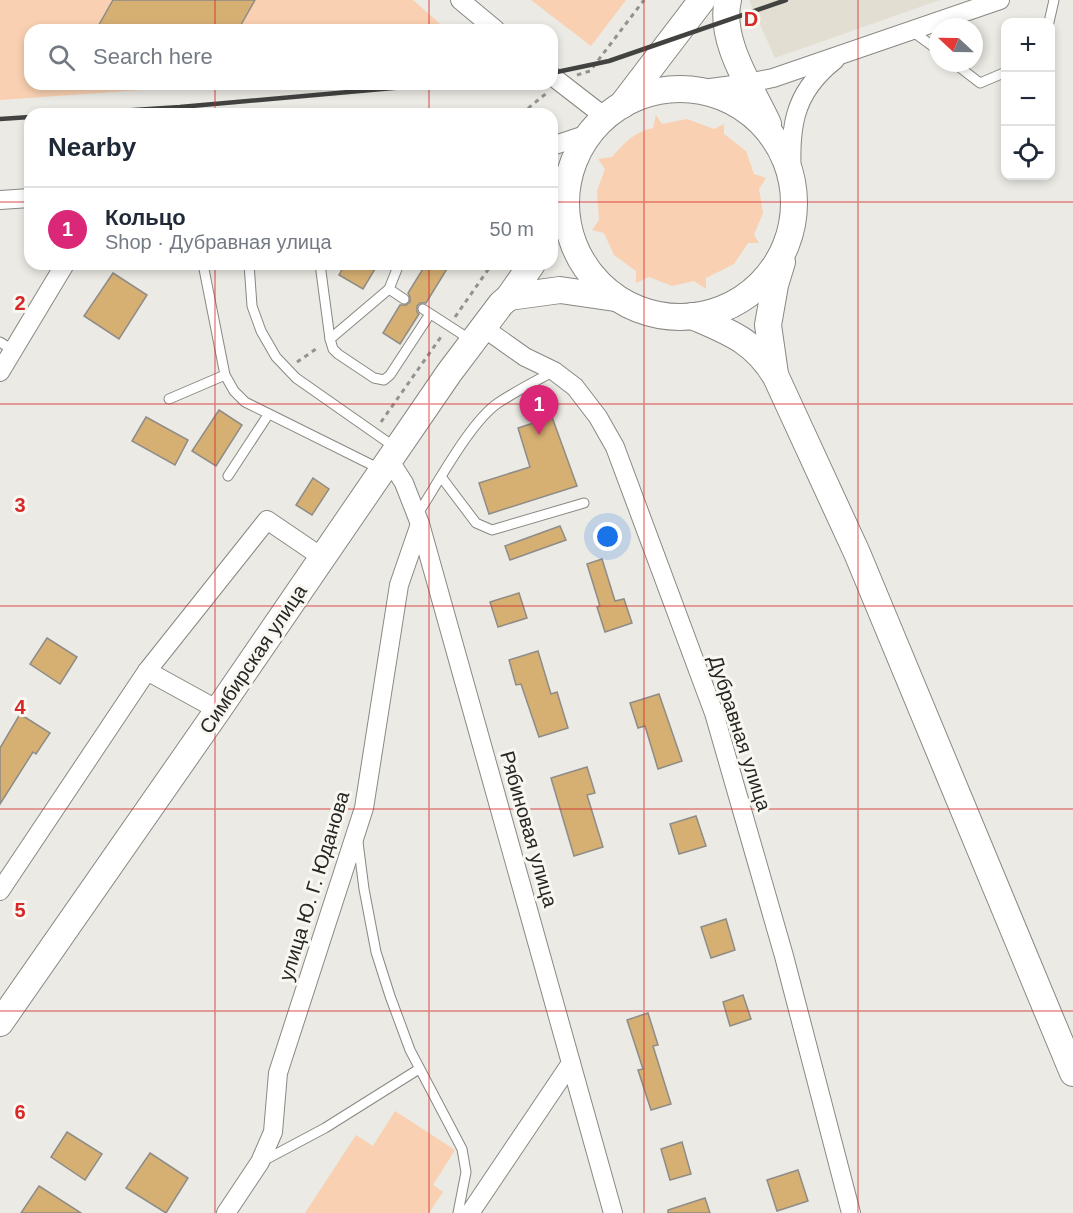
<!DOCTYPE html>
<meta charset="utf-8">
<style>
body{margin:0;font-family:Arial,sans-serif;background:#f6f6f7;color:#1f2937}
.controls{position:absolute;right:18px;top:18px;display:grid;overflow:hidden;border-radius:12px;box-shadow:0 3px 9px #0003}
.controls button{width:54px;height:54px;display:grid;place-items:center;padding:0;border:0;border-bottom:2px solid #e0e1e3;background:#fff;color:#1f2937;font:30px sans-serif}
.compass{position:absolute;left:929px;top:18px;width:54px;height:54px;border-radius:50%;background:#fff;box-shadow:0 3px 9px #0003;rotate:292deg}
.you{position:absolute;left:608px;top:537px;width:21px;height:21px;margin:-15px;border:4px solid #fff;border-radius:50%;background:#1a73e8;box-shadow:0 0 0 9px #1a73e833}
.badge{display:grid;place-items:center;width:39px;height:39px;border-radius:50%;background:#db2777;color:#fff;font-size:20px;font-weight:700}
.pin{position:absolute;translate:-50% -50px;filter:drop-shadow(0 2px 3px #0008)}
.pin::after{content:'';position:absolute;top:32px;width:21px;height:18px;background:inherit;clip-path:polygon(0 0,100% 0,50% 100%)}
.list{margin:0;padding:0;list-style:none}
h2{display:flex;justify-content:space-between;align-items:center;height:78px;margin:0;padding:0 24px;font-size:26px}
h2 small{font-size:20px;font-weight:400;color:#747a83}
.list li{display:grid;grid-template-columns:39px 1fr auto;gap:18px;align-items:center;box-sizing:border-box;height:84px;padding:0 24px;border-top:2px solid #e0e1e3}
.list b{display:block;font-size:22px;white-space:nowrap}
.list p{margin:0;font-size:20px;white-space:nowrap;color:#747a83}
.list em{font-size:20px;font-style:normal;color:#747a83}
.icon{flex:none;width:33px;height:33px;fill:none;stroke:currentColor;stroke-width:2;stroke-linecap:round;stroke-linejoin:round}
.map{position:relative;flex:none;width:1073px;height:1213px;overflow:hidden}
.search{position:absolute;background:#fff;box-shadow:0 3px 9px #0003;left:24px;top:24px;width:534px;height:66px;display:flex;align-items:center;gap:15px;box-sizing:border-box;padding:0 21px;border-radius:18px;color:#747a83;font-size:22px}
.panel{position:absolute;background:#fff;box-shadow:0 3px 9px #0003;left:24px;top:108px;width:534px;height:162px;border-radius:18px}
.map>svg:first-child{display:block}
</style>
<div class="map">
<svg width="1073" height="1213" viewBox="0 0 1073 1213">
<rect width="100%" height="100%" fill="#ebeae4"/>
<path fill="#e2dfd2" d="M749 0H940L775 58Z"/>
<g fill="#f9d0b2">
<path d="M0 0H413L447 30H30V84H226L0 100Z"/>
<path d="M531 0H626L591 46Z"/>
<path d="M656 115 662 124 687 119 714 129 724 124V134L746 151 754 174 766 178 759 189 763 213 754 235 759 243H748L734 264 706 278V289L694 281 672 286 649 277 636 283V271L614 255 604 233 592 230 599 220 597 191 605 169 598 159 612 157C624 143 634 132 653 128Z"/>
<path d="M395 1111 455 1150 433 1185 443 1192 429 1213H305L356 1135 373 1146Z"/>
</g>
<g fill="#d6af73" stroke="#8f8c87" stroke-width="1.5">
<path d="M113 0H255L238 30H96Z"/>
<path d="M345 264H378L363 289 339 275Z"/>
<path d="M426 264H450L426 303H420L417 306V312L419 314 400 344 383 333 400 305H406L410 302V297L408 293Z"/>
<path d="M113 273 147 295 119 339 84 316Z"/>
<path d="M219 410 242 425 216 466 192 451Z"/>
<path d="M146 417 188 440 175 465 132 441Z"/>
<path d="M552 417 577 486 489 514 479 483 530 467 518 428Z"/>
<path d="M313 478 329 489 312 515 296 505Z"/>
<path d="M560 526 566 540 510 560 505 546Z"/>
<path d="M602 559 615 601 624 599 632 623 605 632 597 607 600 606 587 564Z"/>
<path d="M519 593 527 618 498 627 490 602Z"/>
<path d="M47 638 77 657 60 684 30 664Z"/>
<path d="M538 651 551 694 557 692 568 728 539 737 521 684 516 685 509 660Z"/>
<path d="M659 694 682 761 658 769 645 726 638 728 630 703Z"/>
<path d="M20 714 50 733 36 754 33 752 0 804V748Z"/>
<path d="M587 767 595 793 587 795 603 847 574 856 551 778Z"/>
<path d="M696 816 706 846 679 854 670 824Z"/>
<path d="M726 919 735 950 711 958 701 927Z"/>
<path d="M743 995 751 1019 730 1026 723 1002Z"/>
<path d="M648 1013 658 1045 653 1046 671 1104 651 1110 638 1070 643 1069 627 1020Z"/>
<path d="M67 1132 102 1154 85 1180 51 1157Z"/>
<path d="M682 1142 691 1174 670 1180 661 1149Z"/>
<path d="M150 1153 188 1178 166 1213 126 1188Z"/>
<path d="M798 1170 808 1201 777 1211 767 1180Z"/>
<path d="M39 1186 81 1213H21Z"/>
<path d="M705 1198 710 1213H668V1210Z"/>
</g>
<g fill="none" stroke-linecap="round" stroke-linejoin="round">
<g stroke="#898883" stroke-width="11">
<g id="lane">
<path d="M1049 22 1054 0"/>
<path d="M912 31 938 50"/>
<path d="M954 63 980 83 1006 72"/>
<path d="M203 264 225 375 234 391 245 402 380 469"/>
<path d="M249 264 252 306 261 331 276 357 296 378 396 448"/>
<path d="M320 264 330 339 333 349 338 354 374 378 384 380 390 375 430 314"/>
<path d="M389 289 404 299"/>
<path d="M423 309 471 340"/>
<path d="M330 339 389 289 399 264"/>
<path d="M0 342 14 351"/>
<path d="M169 399 225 375"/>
<path d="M228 476 268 415"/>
<path d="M442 478 476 523 492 530 584 503"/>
<path d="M417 515C437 485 470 422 498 403 516 391 536 381 554 371"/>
<path d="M358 842 364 889 376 952 390 996 410 1050 462 1149 466 1172 458 1213"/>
<path d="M263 1161 325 1128 419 1069"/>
</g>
</g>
<g stroke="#898883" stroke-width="20">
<g id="street">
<path d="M460 0 496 30"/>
<path d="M552 76 605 117"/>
<path d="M695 90 748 83 773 78 1000 0"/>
<path d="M552 146 591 133"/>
<path d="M552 184 566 207"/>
<path d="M792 184C790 131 790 95 835 60"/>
<path d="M0 200 30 198"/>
<path d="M484 328 525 357 554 371 575 387 598 417 615 447 714 713 784 956 851 1213"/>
<path d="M0 372 65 264"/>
<path d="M390 461 404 483 420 524 613 1213"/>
<path d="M147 671 218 710"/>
<path d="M0 891 147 671 267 520 323 558"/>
<path d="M226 1213 260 1162 273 1132 278 1073 364 808 399 585 420 524"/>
<path d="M470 1213 571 1063"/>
</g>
</g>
<g stroke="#898883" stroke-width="28">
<g id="secondary">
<path d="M728 0C718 40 752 89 768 124"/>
<circle cx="680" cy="203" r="114"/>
<path d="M622 105 702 0"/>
<path d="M509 297 560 290 615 298"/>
<path d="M692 316C729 332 755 341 776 377L857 553 1073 1073"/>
<path d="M775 374 768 325 775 285 782 262"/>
<path d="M0 1023 218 710 449 373 501 304 509 297 532 264"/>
</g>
</g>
<g stroke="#92928e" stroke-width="3" stroke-dasharray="4.5 4.5" stroke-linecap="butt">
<path d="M577 75 590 71 644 0"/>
<path d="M521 114 548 92"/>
<path d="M455 317 492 264"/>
<path d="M297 362 319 347"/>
<path d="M381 422 443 334"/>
</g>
<use href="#lane" stroke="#fff" stroke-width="9"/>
<use href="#street" stroke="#fff" stroke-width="18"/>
<use href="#secondary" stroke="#fff" stroke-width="26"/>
<g stroke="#424240" stroke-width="4.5">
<path d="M552 73 609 61 786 0"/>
<path d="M73 114 180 107 438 84"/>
<path d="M0 119 30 117"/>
</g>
</g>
<path fill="none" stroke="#d62828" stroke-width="1.5" stroke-opacity="0.55" d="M215 0V30M429 0V30M644 0V1213M858 0V1213M215 84V114M429 84V114M0 202H30M552 202H1073M215 264V1213M429 264V1213M0 404H1073M0 606H1073M0 809H1073M0 1011H1073"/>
<g text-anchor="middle" stroke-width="6" stroke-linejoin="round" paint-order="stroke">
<g font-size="20" fill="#272725" stroke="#f9f7f1">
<text transform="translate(253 659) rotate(-56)" y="7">Симбирская улица</text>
<text transform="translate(740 733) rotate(72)" y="7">Дубравная улица</text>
<text transform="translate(529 829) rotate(74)" y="7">Рябиновая улица</text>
<text transform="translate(314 886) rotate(-73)" y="7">улица Ю. Г. Юданова</text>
</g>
</g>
<g font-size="20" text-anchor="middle" font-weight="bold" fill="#d62828" stroke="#f9f7f1" stroke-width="6" stroke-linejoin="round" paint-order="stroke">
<text x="751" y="26">D</text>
<text x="20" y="310">2</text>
<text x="20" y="512">3</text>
<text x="20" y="714">4</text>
<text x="20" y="917">5</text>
<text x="20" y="1119">6</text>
</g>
</svg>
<div class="controls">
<button>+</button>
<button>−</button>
<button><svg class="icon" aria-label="locate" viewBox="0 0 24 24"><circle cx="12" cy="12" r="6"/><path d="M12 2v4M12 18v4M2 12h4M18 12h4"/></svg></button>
</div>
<svg class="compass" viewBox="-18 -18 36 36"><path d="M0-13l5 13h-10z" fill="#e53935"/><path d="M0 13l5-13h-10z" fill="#747a83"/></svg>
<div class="you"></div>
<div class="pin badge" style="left:539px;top:435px">1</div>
<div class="search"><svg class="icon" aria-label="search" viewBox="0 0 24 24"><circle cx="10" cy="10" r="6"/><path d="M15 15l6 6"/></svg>Search here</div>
<section class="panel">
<h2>Nearby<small></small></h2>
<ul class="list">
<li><span class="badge">1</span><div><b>Кольцо</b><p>Shop · Дубравная улица</p></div><em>50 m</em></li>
</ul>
</section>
</div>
